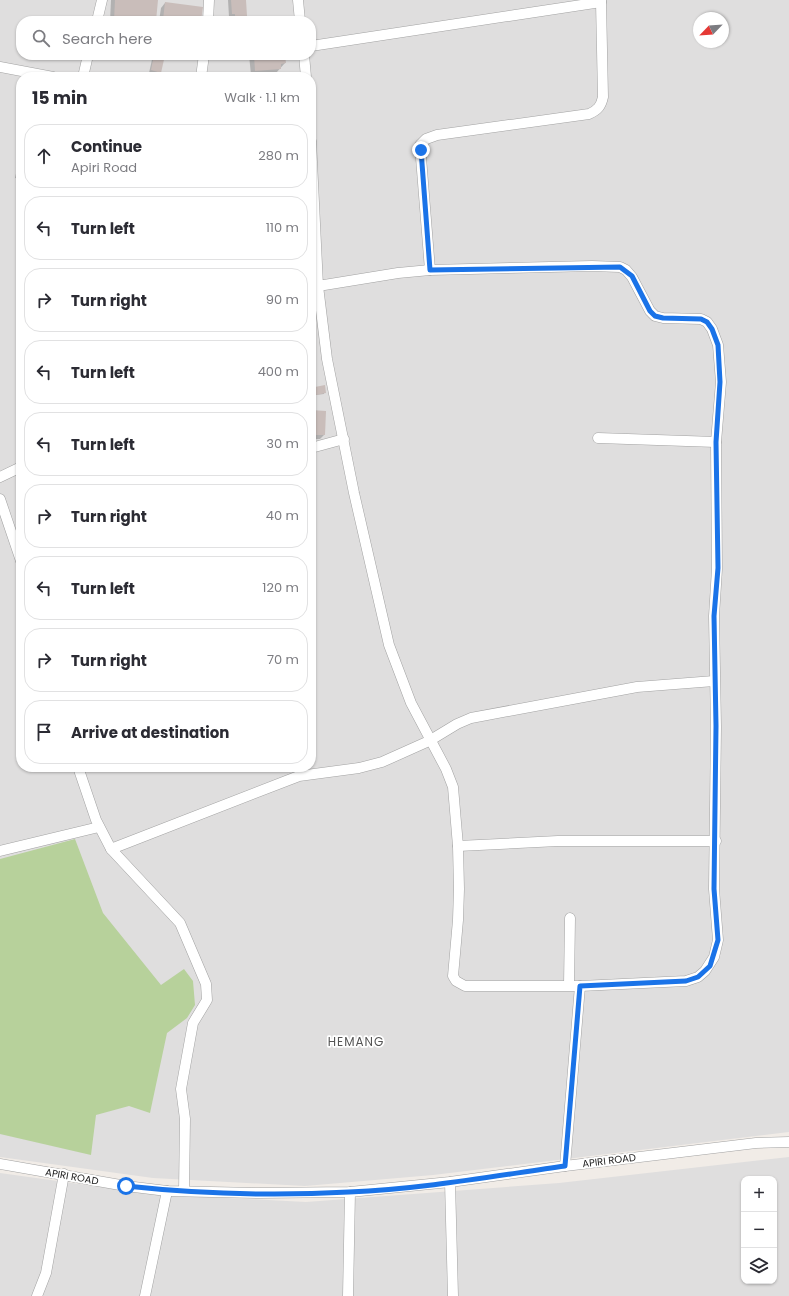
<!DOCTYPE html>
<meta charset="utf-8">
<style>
body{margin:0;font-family:Poppins,sans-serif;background:#f2f2f3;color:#2b2b33}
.controls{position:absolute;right:12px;bottom:12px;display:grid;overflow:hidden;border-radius:8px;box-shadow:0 1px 3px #0004}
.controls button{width:36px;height:36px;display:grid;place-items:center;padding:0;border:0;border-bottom:1px solid #e1e1e2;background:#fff;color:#2b2b33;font:20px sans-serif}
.compass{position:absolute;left:693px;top:12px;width:36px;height:36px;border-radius:50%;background:#fff;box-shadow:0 1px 3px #0004;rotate:245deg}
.stop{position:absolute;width:12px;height:12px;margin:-9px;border:3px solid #1a73e8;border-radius:50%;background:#fff}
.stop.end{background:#1a73e8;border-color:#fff;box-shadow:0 1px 4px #0008}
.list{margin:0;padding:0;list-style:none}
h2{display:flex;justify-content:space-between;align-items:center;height:52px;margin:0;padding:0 16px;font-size:17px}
h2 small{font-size:13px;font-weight:400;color:#7c7c81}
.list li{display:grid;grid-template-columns:26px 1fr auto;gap:12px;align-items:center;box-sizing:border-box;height:64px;margin:0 8px 8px;padding:0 8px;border:1px solid #e1e1e2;border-radius:16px}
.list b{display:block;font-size:15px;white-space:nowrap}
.list p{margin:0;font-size:13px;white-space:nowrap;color:#7c7c81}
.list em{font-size:13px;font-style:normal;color:#7c7c81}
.icon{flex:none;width:22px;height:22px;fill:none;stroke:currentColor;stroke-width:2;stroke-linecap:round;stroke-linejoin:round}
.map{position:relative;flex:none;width:789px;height:1296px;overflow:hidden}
.search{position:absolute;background:#fff;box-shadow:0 1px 3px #0004;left:16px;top:16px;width:300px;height:44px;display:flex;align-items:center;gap:10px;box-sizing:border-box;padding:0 14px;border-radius:16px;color:#7c7c81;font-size:15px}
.panel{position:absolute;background:#fff;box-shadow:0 1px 3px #0004;left:16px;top:72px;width:300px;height:700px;border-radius:16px}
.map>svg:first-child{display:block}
</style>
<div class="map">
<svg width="789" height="1296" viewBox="0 0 789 1296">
<rect width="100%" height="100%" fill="#f1ece7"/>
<g fill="#dfdede" fill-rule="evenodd">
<path d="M0 0H789V1132L433 1175 305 1186 153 1178 0 1157ZM699 18H723V42H699ZM21 21H311V55H21ZM21 77H311V767H21Z"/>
<path d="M789 1157V1296H0V1173L151 1194 306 1202 559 1183ZM744 1179H774V1281H744Z"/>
</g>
<path fill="#b7d19b" d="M75 839 103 913 161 985 184 969 193 981 195 1005 187 1018 167 1033 150 1113 129 1106 96 1115 91 1155 0 1134V859Z"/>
<g fill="#0003">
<path d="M111 0H148L155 21H110Z"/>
<path d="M228 0H245L246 16 243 19H232V17H229Z"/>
<path d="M165 3 202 8 200 21H159L161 8Z"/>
<path d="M228 18V20L232 21H219L221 19Z"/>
<path d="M153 55H164L160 72 157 75 149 73Z"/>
<path d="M249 55H284L285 63 276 73 251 75Z"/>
<path d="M21 150V179L15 178Z"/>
<path d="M324 387V394L315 395V388Z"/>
<path d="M311 411 324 435 320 439H311Z"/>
</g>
<g fill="#c9bdba">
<path d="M115 0H158L156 21H114Z"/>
<path d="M231 0H246L247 16 235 17V14H232Z"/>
<path d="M165 2 203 7 201 21 163 20Z"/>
<path d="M154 55H165L161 73 151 70Z"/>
<path d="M254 55H285L286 63 281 64V69L255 71Z"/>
<path d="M325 385 326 393 316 395 315 387Z"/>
<path d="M311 410 326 411 325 435H311Z"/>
</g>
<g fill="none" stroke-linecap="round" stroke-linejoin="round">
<g stroke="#a2a2a2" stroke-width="11">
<g id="minor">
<path d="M298 0 300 21"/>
<path d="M97 21 102 0"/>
<path d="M208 21 209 0"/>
<path d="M311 46 601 2V0"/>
<path d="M304 55 306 77"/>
<path d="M0 67 53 77"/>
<path d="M83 77 88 55"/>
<path d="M201 77 204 55"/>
<path d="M311 141 318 286 327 359 354 493 389 645 411 703 446 769 453 787 458 846 459 889 458 920 453 976 456 981 465 986H580L686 981 698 977 705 971 714 957 718 940 714 889 716 727 714 616 717 569 716 442 721 382 718 345 712 329 707 322 701 319 663 318 655 316 650 311 632 277 626 270 620 267 592 266 430 270 398 273 318 286"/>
<path d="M430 270 420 145 426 139 437 135 589 114C598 110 601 106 603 97L601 2"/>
<path d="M598 438 716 442"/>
<path d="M311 448 344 439"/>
<path d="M0 477 21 467"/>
<path d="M0 499 21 561"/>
<path d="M78 767 96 820 111 849 299 776 359 768 382 762 429 741 457 724 471 718 637 687 714 681"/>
<path d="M458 846 558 841H716"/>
<path d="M111 849 180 923 206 984 207 1000 193 1023 181 1089 185 1119 184 1191"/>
<path d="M0 851 99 827"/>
<path d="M569 985 570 918"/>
<path d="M0 1164 126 1186 167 1191 259 1193 350 1192 450 1182 565 1166 756 1143 789 1142"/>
<path d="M565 1166 580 986"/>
<path d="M450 1182 453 1296"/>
<path d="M37 1296 46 1273 64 1174"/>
<path d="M145 1296 167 1191"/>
<path d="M348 1296 350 1192"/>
</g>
</g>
<use href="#minor" stroke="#fff" stroke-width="10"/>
</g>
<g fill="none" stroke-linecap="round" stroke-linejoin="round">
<path stroke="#1a73e8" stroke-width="5" d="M126 1186C200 1194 276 1196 349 1192 422 1189 494 1176 565 1166L580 986 686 981 698 977 710 966 718 940 714 889 716 726 714 616 718 568 716 442 720 382 718 345 712 329 707 322 701 319 663 318 655 316 650 311 632 276 620 267 430 270 421 150"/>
</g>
<g text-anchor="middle" stroke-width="3.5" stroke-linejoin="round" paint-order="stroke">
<g font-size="10" fill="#212121" stroke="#fff">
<text transform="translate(609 1160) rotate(-7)" y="4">APIRI ROAD</text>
<text transform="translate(72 1176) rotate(10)" y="4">APIRI ROAD</text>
</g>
<g font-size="12" letter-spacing="1" fill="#545454" stroke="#fff">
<text x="356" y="1046">HEMANG</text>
</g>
</g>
</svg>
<div class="controls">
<button>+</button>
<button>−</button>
<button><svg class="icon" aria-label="layers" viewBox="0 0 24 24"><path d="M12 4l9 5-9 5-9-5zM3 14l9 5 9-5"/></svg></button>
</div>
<svg class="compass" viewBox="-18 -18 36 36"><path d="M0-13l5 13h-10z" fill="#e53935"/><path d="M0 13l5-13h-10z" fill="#7c7c81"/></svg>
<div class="stop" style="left:126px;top:1186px"></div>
<div class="stop end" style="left:421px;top:150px"></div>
<div class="search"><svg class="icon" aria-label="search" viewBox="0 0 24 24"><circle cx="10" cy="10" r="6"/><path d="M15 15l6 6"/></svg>Search here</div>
<section class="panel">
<h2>15 min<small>Walk · 1.1 km</small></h2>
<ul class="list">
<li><svg class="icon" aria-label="ahead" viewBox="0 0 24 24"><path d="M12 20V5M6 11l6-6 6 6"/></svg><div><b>Continue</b><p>Apiri Road</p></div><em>280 m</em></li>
<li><svg class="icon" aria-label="left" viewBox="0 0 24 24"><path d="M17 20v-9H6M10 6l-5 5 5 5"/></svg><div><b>Turn left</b></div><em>110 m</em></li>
<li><svg class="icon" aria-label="right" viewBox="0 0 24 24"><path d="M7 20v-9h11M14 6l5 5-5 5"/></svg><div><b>Turn right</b></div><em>90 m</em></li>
<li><svg class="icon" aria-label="left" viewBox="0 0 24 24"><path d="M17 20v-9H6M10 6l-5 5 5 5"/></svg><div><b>Turn left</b></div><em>400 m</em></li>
<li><svg class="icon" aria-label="left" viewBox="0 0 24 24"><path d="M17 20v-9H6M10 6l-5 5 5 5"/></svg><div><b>Turn left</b></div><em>30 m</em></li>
<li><svg class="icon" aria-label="right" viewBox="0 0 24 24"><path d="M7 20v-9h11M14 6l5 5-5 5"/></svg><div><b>Turn right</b></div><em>40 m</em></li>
<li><svg class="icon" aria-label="left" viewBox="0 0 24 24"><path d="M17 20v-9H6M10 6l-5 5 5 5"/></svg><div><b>Turn left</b></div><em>120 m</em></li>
<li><svg class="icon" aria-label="right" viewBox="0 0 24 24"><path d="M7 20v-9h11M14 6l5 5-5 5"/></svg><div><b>Turn right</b></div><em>70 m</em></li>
<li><svg class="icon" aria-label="arrive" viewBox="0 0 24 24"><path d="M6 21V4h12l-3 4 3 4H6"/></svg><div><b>Arrive at destination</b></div></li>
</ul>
</section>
</div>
